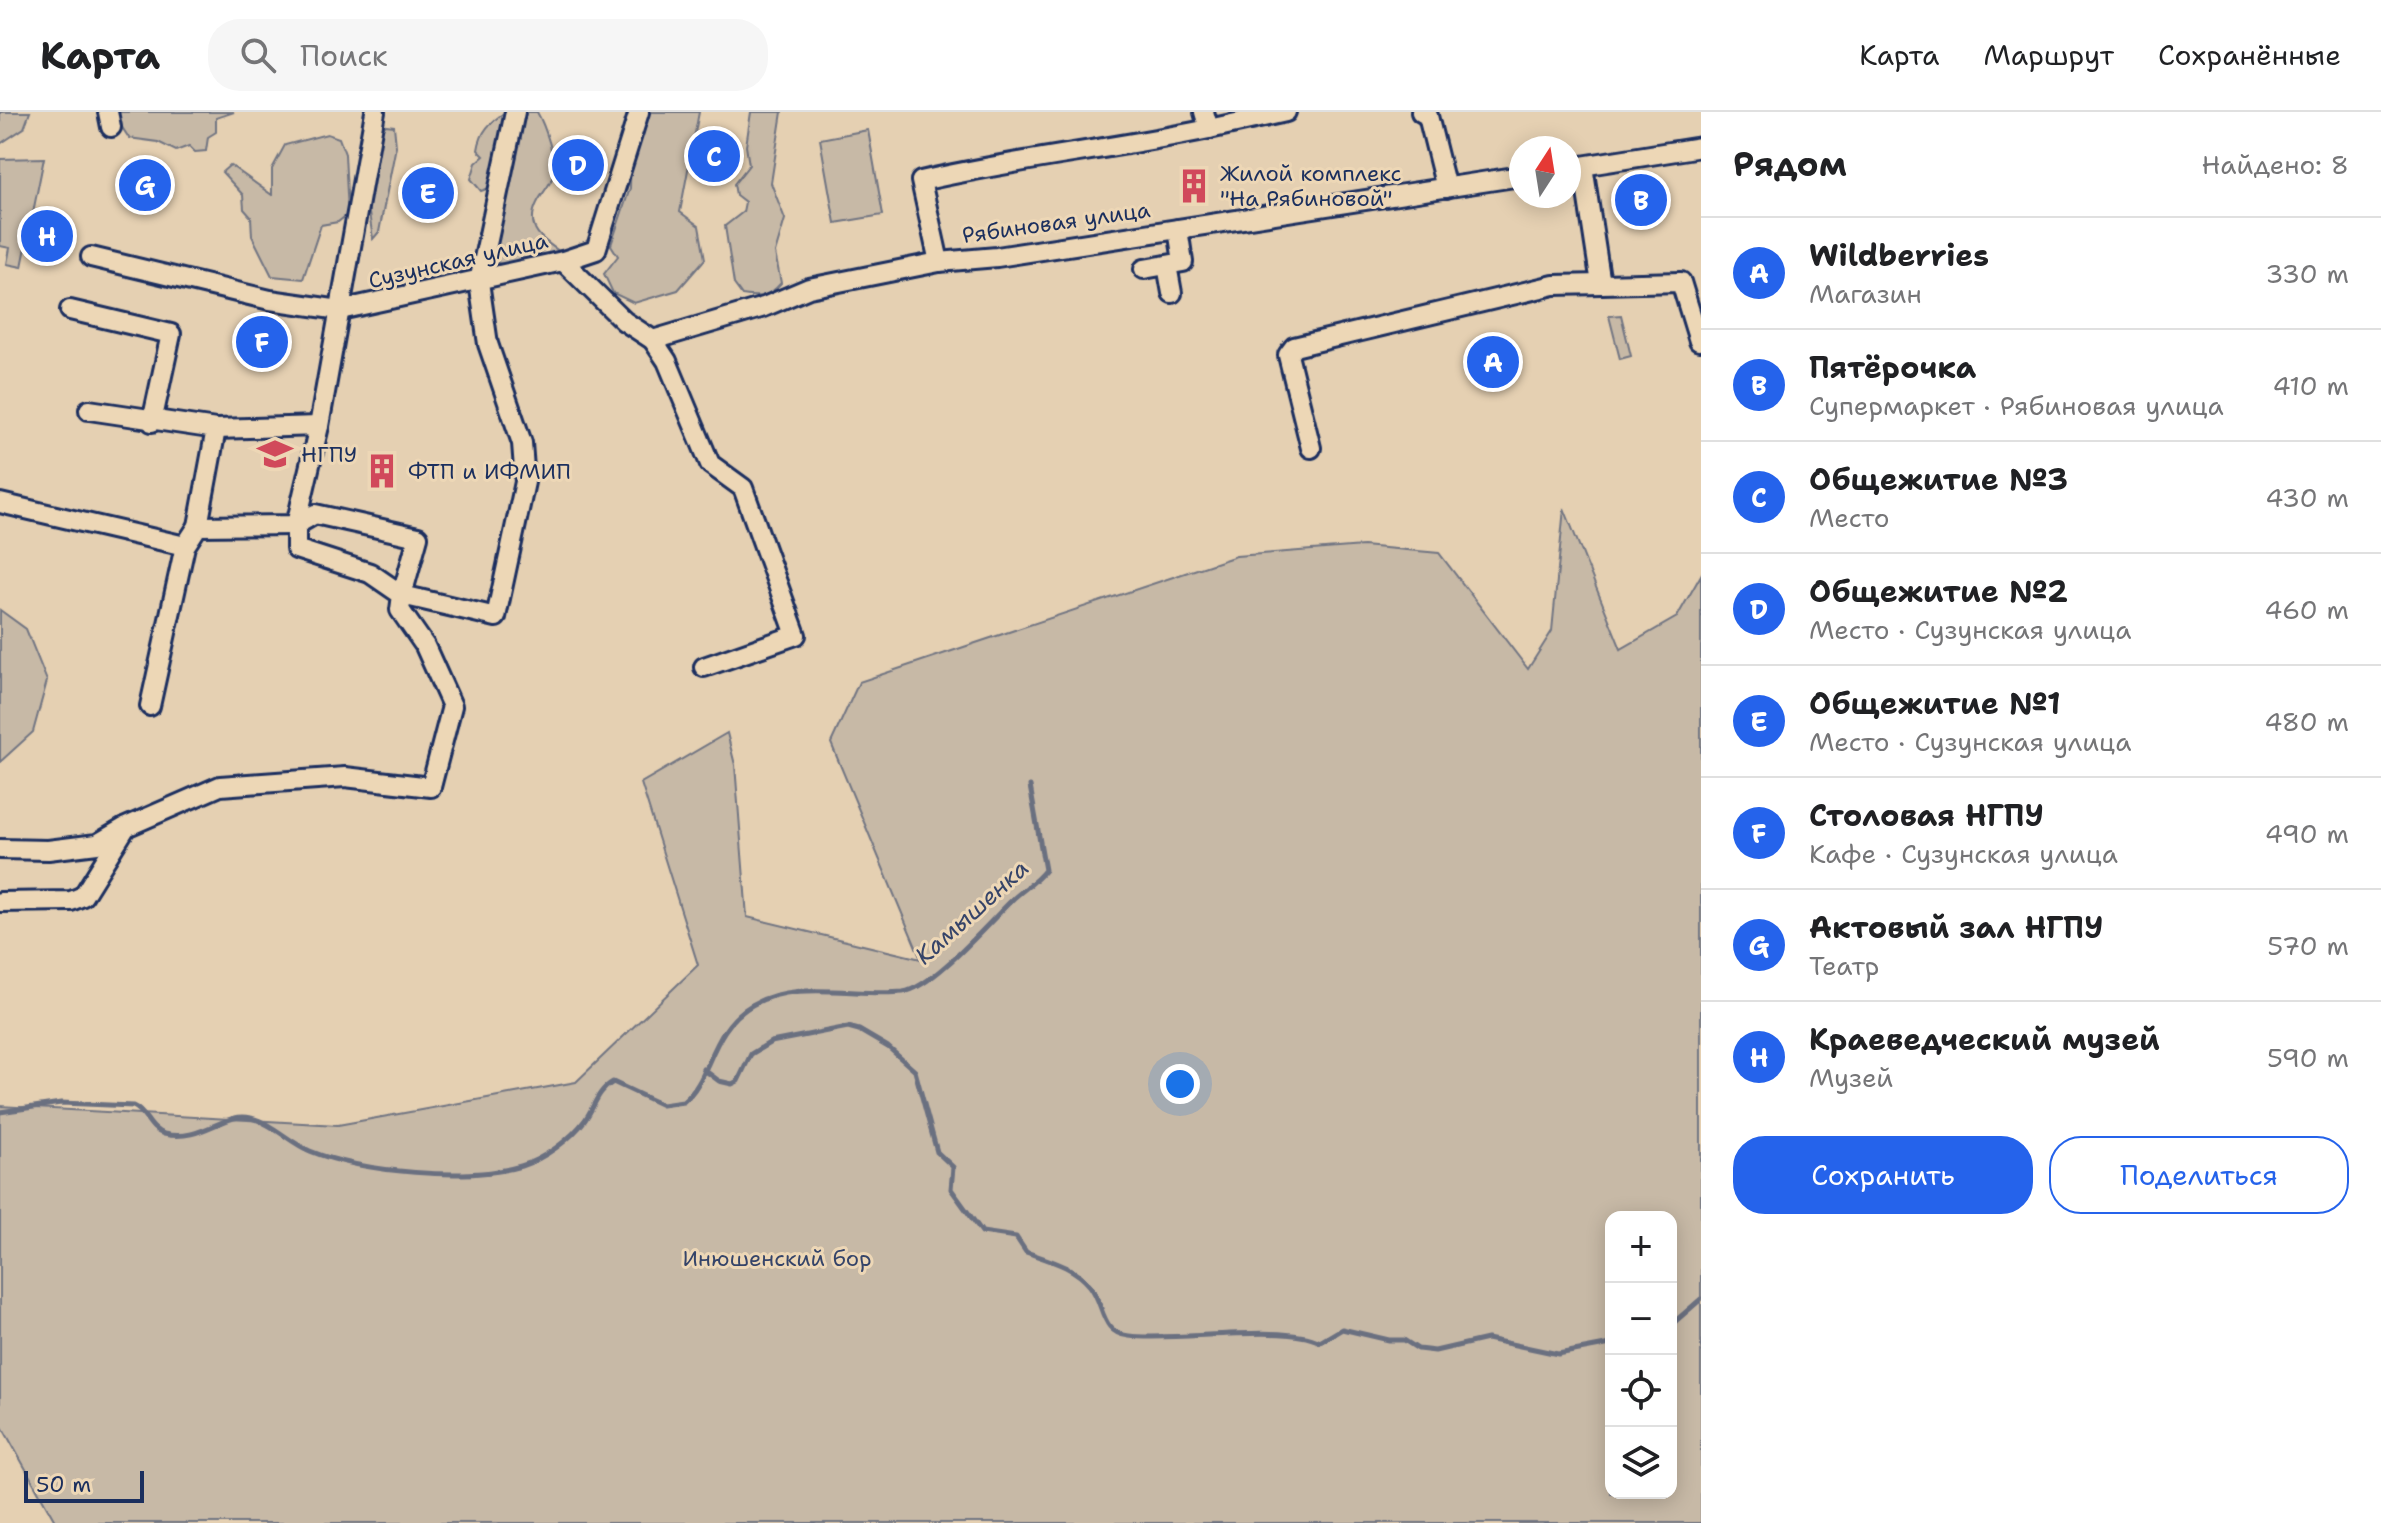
<!DOCTYPE html>
<html lang="ru">
<meta charset="utf-8">
<style>
body{margin:0;font-family:"Shantell Sans",sans-serif;background:#f6f6f6;color:#202124}
.controls{position:absolute;right:24px;bottom:24px;display:grid;overflow:hidden;border-radius:16px;box-shadow:0 4px 20px #0003}
.controls button{width:72px;height:72px;display:grid;place-items:center;padding:0;border:0;border-bottom:2px solid #e0e0e0;background:#fff;color:#202124;font:40px sans-serif}
.compass{position:absolute;left:1509px;top:24px;width:72px;height:72px;border-radius:50%;background:#fff;box-shadow:0 4px 20px #0003;rotate:12deg}
.scale{position:absolute;left:24px;bottom:20px;width:120px;box-sizing:border-box;padding-left:8px;border:4px solid #1b2f5e;border-top:0;font-size:22px;line-height:28px;white-space:nowrap;color:#1b2f5e;-webkit-text-stroke:6px #edd7b6;paint-order:stroke}
.you{position:absolute;left:1180px;top:972px;width:28px;height:28px;margin:-20px;border:6px solid #fff;border-radius:50%;background:#1a73e8;box-shadow:0 0 0 12px #1a73e833}
.badge{display:grid;place-items:center;width:52px;height:52px;border-radius:50%;background:#2563eb;color:#fff;font-size:26px;font-weight:700}
.pin{position:absolute;translate:-50% -50%;border:4px solid #fff;box-shadow:0 2px 8px #0006}
.list{margin:0;padding:0;list-style:none}
h2{display:flex;justify-content:space-between;align-items:center;height:104px;margin:0;padding:0 32px;font-size:34px}
h2 small{font-size:26px;font-weight:400;color:#757577}
.list li{display:grid;grid-template-columns:52px 1fr auto;gap:24px;align-items:center;box-sizing:border-box;height:112px;padding:0 32px;border-top:2px solid #e0e0e0}
.list b{display:block;font-size:30px;white-space:nowrap}
.list p{margin:0;font-size:26px;white-space:nowrap;color:#757577}
.list em{font-size:26px;font-style:normal;color:#757577}
.actions{display:flex;gap:16px;padding:24px 32px}
.actions a{flex:1;padding:18px 0;border:2px solid #2563eb;border-radius:32px;text-align:center;font-size:28px;color:#2563eb}
.actions .main{background:#2563eb;color:#fff}
.icon{flex:none;width:44px;height:44px;fill:none;stroke:currentColor;stroke-width:2;stroke-linecap:round;stroke-linejoin:round}
.map{position:relative;flex:none;width:1701px;height:1411px;overflow:hidden}
header{display:flex;align-items:center;gap:48px;box-sizing:border-box;height:112px;padding:0 40px;background:#fff;border-bottom:2px solid #e0e0e0}
header strong{font-size:38px}
nav{display:flex;gap:44px;margin-inline-start:auto;font-size:28px}
.search{width:560px;height:72px;background:#f6f6f6;display:flex;align-items:center;gap:20px;box-sizing:border-box;padding:0 28px;border-radius:32px;color:#757577;font-size:30px}
main{display:flex}
aside{flex:1;background:#fff}
.map>svg:first-child{display:block}
</style>
<header>
<strong>Карта</strong>
<div class="search"><svg class="icon" aria-label="search" viewBox="0 0 24 24"><circle cx="10" cy="10" r="6"/><path d="M15 15l6 6"/></svg>Поиск</div>
<nav><a>Карта</a><a>Маршрут</a><a>Сохранённые</a></nav>
</header>
<main>
<div class="map">
<svg width="1701" height="1411" viewBox="0 0 1701 1411">
<rect width="100%" height="100%" fill="#e5d0b2"/>
<filter id="ink" filterUnits="userSpaceOnUse"><feTurbulence type="fractalNoise" baseFrequency=".0125" numOctaves="2"/><feDisplacementMap in="SourceGraphic" scale="16" xChannelSelector="R" yChannelSelector="G"/><feConvolveMatrix kernelMatrix="1 2 1 2 8 2 1 2 1" color-interpolation-filters="sRGB"/></filter>
<g filter="url(#ink)">
<g fill="#c7b9a6" stroke="#717482" stroke-width="2" fill-rule="evenodd">
<path d="M0 0H30L24 16 0 32Z"/>
<path d="M112 0H234L216 6V20L208 25 206 39 195 40 189 34 176 39 158 30 129 26Z"/>
<path d="M505 0 519 6 523 0H537C544 12 558 50 553 64 550 74 541 82 537 91 522 121 551 133 571 147L567 157 554 160 498 151 494 135 498 128 495 74 481 79 471 67 476 51 484 44 478 38C481 18 490 11 505 0Z"/>
<path d="M632 0H699L680 100 699 114 705 147 678 178 634 191 613 181 604 162 618 144 611 133 630 76Z"/>
<path d="M751 0H782L771 71 785 107 775 141 781 171C769 185 760 186 742 183L734 172 725 114 743 100 745 90 736 83 734 72 749 53 746 34Z"/>
<path d="M386 13 394 14 396 34 379 120 373 127 366 82 379 19Z"/>
<path d="M868 18 883 103 835 111 820 27Z"/>
<path d="M327 22 339 26 345 42 348 102 338 110 321 113 303 167 272 164 252 124 251 105 244 97 243 83 222 60 230 53 272 83V57L285 33Z"/>
<path d="M44 46 22 155 7 152 10 136 0 134V47Z"/>
<path d="M1621 203 1631 244 1620 247 1609 204Z"/>
<path d="M1564 396 1621 537 1677 505 1701 463V1411H56L0 1311V994L338 1013 576 970 698 853 641 671 727 621 735 653 747 805 921 847 831 631 859 570 1236 444 1363 434 1439 441 1528 557 1552 519ZM1671 1105V1381H1611V1105Z"/>
<path d="M0 498 26 517 47 569 33 620 0 650Z"/>
</g>
<g fill="none" stroke-linecap="round" stroke-linejoin="round">
<g stroke="#6b6f80" stroke-width="5">
<path d="M703 957 719 969 732 972 738 969 751 942 771 930 848 915 859 918 888 935 915 959 937 1040 953 1055 951 1077 982 1120 1016 1125 1026 1140C1048 1148 1074 1154 1090 1174 1105 1193 1100 1221 1129 1224 1175 1230 1285 1211 1320 1230L1342 1217 1389 1228H1404L1418 1237 1435 1239 1487 1227 1558 1242 1611 1232"/>
<path d="M0 1000 61 991 133 994C147 1000 148 1017 164 1022 201 1031 225 999 251 1006 272 1011 290 1031 310 1039 361 1060 468 1070 521 1054 544 1047 571 1027 585 1008 595 994 597 979 613 970L662 993 683 990C712 967 709 918 752 893 796 867 855 885 903 880 933 876 990 809 1014 786 1024 777 1037 769 1045 758L1030 674"/>
<path d="M1671 1213 1701 1187"/>
</g>
<g stroke="#1b2f5e" stroke-width="24">
<g id="minor">
<path d="M108 0 111 15"/>
<path d="M1204 0 1209 17 1286 0"/>
<path d="M1421 0 1428 4 1446 76"/>
<path d="M1583 54 1601 172 1681 170 1699 229"/>
<path d="M1569 56 1701 35"/>
<path d="M91 145 270 188 340 198 563 149 624 209 653 228 667 249 710 352 743 376 796 523 704 555"/>
<path d="M563 149 596 138 639 0"/>
<path d="M939 150 921 69C1016 47 1113 37 1209 17"/>
<path d="M1167 153 1172 181"/>
<path d="M1144 157 1183 150 1178 117"/>
<path d="M70 198 171 222 152 310"/>
<path d="M653 228 764 195 809 176 939 150 997 145 1521 64"/>
<path d="M89 298 216 317 319 314"/>
<path d="M1311 336 1288 243 1294 235 1554 173 1601 172"/>
<path d="M0 391 185 434"/>
<path d="M198 414 216 317"/>
<path d="M150 594 185 434 198 414 296 413 319 314 375 0"/>
<path d="M0 737 48 738 97 732 124 716"/>
<path d="M0 790 71 789 83 784 126 715 220 674 345 665 431 675 452 594 425 534 400 498 402 483 370 461 296 437V413L315 402 418 425 402 483 496 505 525 370 522 331 488 232 479 170 515 0"/>
</g>
</g>
<use href="#minor" stroke="#edd7b6" stroke-width="18"/>
</g>
</g>
<defs>
<g id="building-bare" transform="scale(2.76)"><path d="M-4-6H4V6H1V3H-1V6H-4ZM-2.5-4.3h1.7v1.8h-1.7ZM.8-4.3h1.7v1.8H.8ZM-2.5-1h1.7V.8h-1.7ZM.8-1h1.7V.8H.8Z" fill="#d1495b" stroke="#edd7b6" stroke-width="2.5" paint-order="stroke"/></g>
<g id="university-bare" transform="scale(2.76)"><path d="M0-5L7-2L0 1L-7-2ZM-4 1L0 2.5L4 1V4Q0 6-4 4Z" fill="#d1495b" stroke="#edd7b6" stroke-width="2.5" paint-order="stroke"/></g>
</defs>
<g fill-rule="evenodd">
<use href="#building-bare" x="1194" y="74"/>
<use href="#university-bare" x="275" y="342"/>
<use href="#building-bare" x="382" y="359"/>
</g>
<g text-anchor="middle" stroke-width="6" stroke-linejoin="round" paint-order="stroke">
<g font-size="22" fill="#1b2f5e" stroke="#edd7b6" text-anchor="start">
<text x="1220" y="69">Жилой комплекс<tspan x="1220" dy="25">"На Рябиновой"</tspan></text>
<text x="301" y="350">НГПУ</text>
<text x="408" y="367">ФТП и ИФМИП</text>
</g>
<g font-size="22" fill="#1b2f5e" stroke="#edd7b6">
<text transform="translate(1056 110) rotate(-8)" y="8">Рябиновая улица</text>
<text transform="translate(458 148) rotate(-13)" y="8">Сузунская улица</text>
</g>
<g font-size="22" fill="#354469" stroke="#edd7b6">
<text x="777" y="1154">Инюшенский бор</text>
</g>
<g font-size="24" font-style="italic" fill="#364469" stroke="#edd7b6">
<text transform="translate(972 800) rotate(-42)" y="8">Камышенка</text>
</g>
</g>
</svg>
<div class="controls">
<button>+</button>
<button>−</button>
<button><svg class="icon" aria-label="locate" viewBox="0 0 24 24"><circle cx="12" cy="12" r="6"/><path d="M12 2v4M12 18v4M2 12h4M18 12h4"/></svg></button>
<button><svg class="icon" aria-label="layers" viewBox="0 0 24 24"><path d="M12 4l9 5-9 5-9-5zM3 14l9 5 9-5"/></svg></button>
</div>
<svg class="compass" viewBox="-18 -18 36 36"><path d="M0-13l5 13h-10z" fill="#e53935"/><path d="M0 13l5-13h-10z" fill="#757577"/></svg>
<div class="scale">50 m</div>
<div class="you"></div>
<div class="pin badge" style="left:1493px;top:250px">A</div>
<div class="pin badge" style="left:1641px;top:88px">B</div>
<div class="pin badge" style="left:714px;top:44px">C</div>
<div class="pin badge" style="left:578px;top:53px">D</div>
<div class="pin badge" style="left:428px;top:81px">E</div>
<div class="pin badge" style="left:262px;top:230px">F</div>
<div class="pin badge" style="left:145px;top:73px">G</div>
<div class="pin badge" style="left:47px;top:124px">H</div>
</div>
<aside>
<h2>Рядом<small>Найдено: 8</small></h2>
<ul class="list">
<li><span class="badge">A</span><div><b>Wildberries</b><p>Магазин</p></div><em>330 m</em></li>
<li><span class="badge">B</span><div><b>Пятёрочка</b><p>Супермаркет · Рябиновая улица</p></div><em>410 m</em></li>
<li><span class="badge">C</span><div><b>Общежитие №3</b><p>Место</p></div><em>430 m</em></li>
<li><span class="badge">D</span><div><b>Общежитие №2</b><p>Место · Сузунская улица</p></div><em>460 m</em></li>
<li><span class="badge">E</span><div><b>Общежитие №1</b><p>Место · Сузунская улица</p></div><em>480 m</em></li>
<li><span class="badge">F</span><div><b>Столовая НГПУ</b><p>Кафе · Сузунская улица</p></div><em>490 m</em></li>
<li><span class="badge">G</span><div><b>Актовый зал НГПУ</b><p>Театр</p></div><em>570 m</em></li>
<li><span class="badge">H</span><div><b>Краеведческий музей</b><p>Музей</p></div><em>590 m</em></li>
</ul>
<div class="actions"><a class="main">Сохранить</a><a>Поделиться</a></div>
</aside>
</main>
